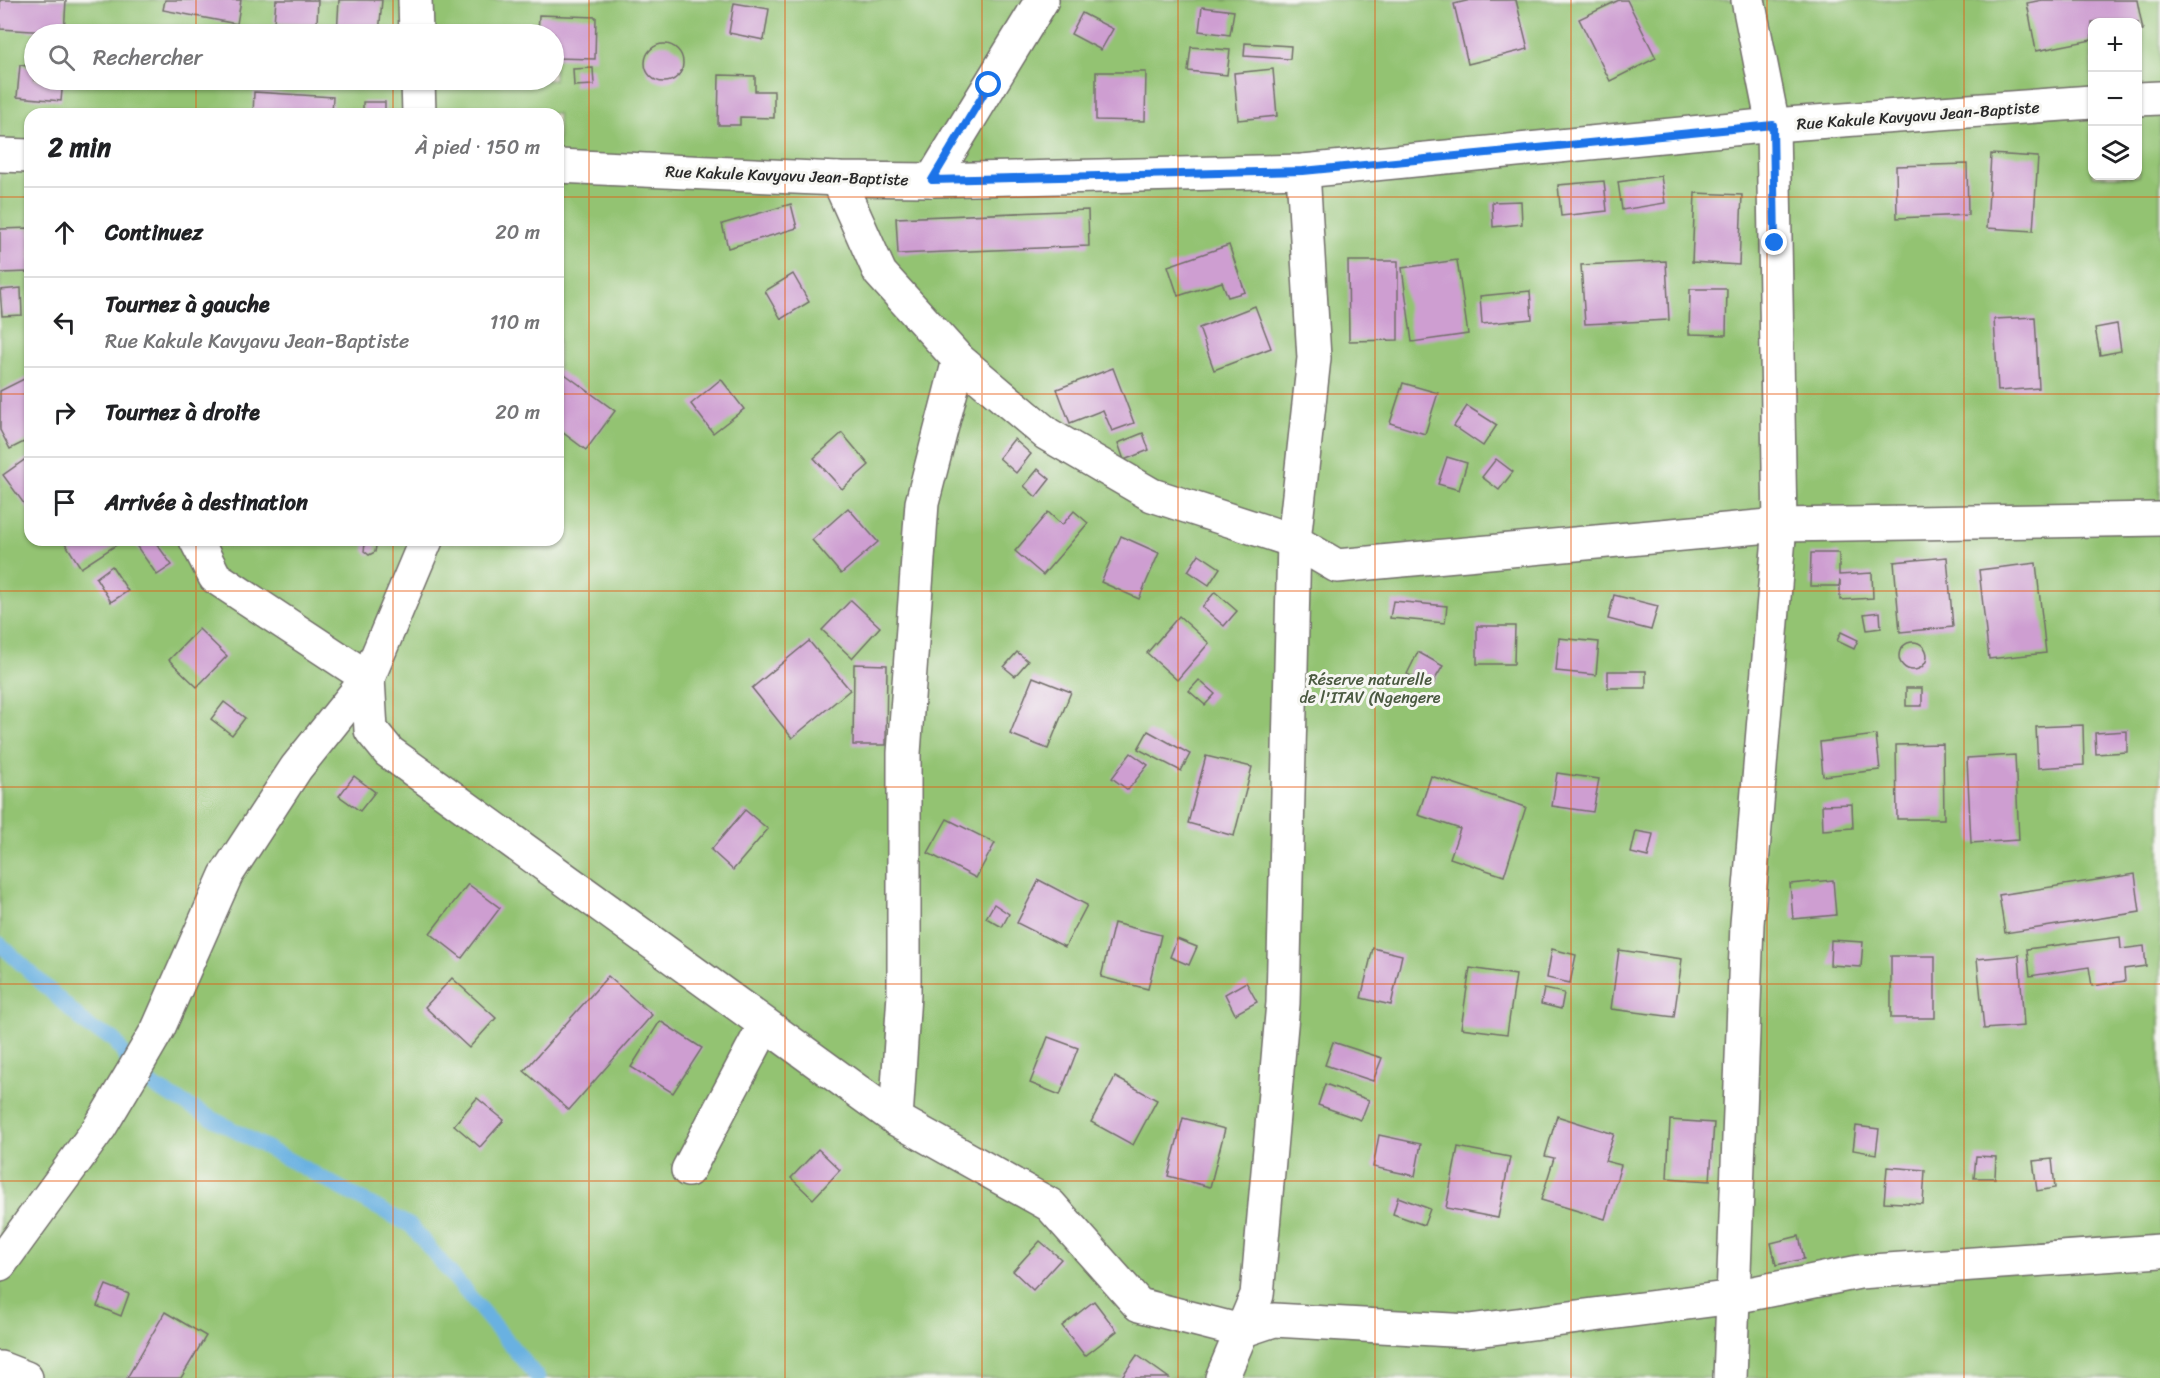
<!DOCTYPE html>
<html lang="fr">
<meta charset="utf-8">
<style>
body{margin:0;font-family:Sriracha,sans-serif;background:#f2f2f2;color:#202124}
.controls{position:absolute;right:18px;top:18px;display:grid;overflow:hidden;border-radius:12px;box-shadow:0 2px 4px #0004}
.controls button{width:54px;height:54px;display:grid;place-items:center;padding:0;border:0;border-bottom:2px solid #e0e0e0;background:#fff;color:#202124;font:30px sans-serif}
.stop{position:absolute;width:18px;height:18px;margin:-14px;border:4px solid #1a73e8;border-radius:50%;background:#fff}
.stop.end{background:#1a73e8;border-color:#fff;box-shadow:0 2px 6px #0008}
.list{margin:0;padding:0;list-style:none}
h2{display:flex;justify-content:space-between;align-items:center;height:78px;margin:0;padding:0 24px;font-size:26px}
h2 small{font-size:20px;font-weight:400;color:#757577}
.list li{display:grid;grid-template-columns:39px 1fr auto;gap:18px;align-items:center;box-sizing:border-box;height:90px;padding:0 24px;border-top:2px solid #e0e0e0}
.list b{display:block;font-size:22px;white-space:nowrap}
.list p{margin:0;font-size:20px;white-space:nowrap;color:#757577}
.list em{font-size:20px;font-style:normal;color:#757577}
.icon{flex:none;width:33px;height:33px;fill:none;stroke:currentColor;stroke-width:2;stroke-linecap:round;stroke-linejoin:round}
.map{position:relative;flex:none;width:2160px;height:1378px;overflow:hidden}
.search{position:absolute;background:#fff;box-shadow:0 2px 4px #0004;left:24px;top:24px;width:540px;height:66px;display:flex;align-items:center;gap:15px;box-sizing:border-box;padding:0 21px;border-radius:33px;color:#757577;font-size:22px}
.panel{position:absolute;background:#fff;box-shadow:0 2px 4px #0004;left:24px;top:108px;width:540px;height:438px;border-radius:18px}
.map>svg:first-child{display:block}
</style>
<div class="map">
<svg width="2160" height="1378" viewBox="0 0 2160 1378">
<rect width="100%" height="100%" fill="#f6f6f2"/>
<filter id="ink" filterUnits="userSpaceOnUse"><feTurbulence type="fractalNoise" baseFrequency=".0167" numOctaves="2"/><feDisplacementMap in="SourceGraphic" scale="12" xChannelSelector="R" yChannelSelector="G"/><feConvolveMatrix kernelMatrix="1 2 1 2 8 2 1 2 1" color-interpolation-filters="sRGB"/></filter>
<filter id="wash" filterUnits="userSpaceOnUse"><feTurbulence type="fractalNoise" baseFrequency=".008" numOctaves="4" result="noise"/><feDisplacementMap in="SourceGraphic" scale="24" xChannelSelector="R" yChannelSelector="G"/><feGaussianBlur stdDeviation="1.35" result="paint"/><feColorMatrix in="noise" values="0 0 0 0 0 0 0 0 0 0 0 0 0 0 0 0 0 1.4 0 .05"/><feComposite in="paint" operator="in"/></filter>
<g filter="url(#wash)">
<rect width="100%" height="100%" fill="#f4ebdc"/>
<path fill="#93c372" stroke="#5f774e" stroke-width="1.5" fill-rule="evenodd" d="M0 0H2160V1378H0ZM2092 22H2138V176H2092ZM34 34H554V80H34ZM30 114H558V540H30Z"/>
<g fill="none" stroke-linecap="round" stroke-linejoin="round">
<path stroke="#69b1e1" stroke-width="15" d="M0 944 90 1028 114 1039 134 1070 156 1088 411 1226 538 1378"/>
</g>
<g id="blocks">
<g fill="#ce9ed1">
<path d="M0 0H66L64 33 0 29Z"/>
<path d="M165 0H241L237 24 163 10Z"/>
<path d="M276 0H318L317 24 274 22Z"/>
<path d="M339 0H382L379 34H337Z"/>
<path d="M1470 0H1516L1528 49 1468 64 1454 4Z"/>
<path d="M1619 0H1627L1656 58 1610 81 1579 19Z"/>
<path d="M2042 0H2137L2143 30 2138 31V22H2092V40L2036 51 2027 3Z"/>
<path d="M734 3 769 9 764 40 729 33Z"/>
<path d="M1202 7 1234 11 1230 35 1199 31Z"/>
<path d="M1082 13 1113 29 1101 50 1071 34Z"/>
<path d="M539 15 596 17 595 59 554 58V34H538Z"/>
<path d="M1245 43 1291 46 1290 59 1244 56Z"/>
<circle cx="664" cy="63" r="19"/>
<path d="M1191 47 1230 50 1227 75 1188 71Z"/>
<path d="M20 65 34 67V80H63L61 101 17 97Z"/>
<path d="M593 68 594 85 574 86 573 69Z"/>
<path d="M1273 69 1277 116 1238 120 1234 73Z"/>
<path d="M1096 72H1146L1145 121 1096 120Z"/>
<path d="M719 75 755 76V91H774V118L740 117V125H718Z"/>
<path d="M254 92 333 97 332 114H253Z"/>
<rect x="363" y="102" width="22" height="12"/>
<path d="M1991 154 2038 157 2033 231 1987 228Z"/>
<path d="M1967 164 1968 215 1897 218 1896 166Z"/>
<path d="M1661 176 1665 203 1622 210 1618 182Z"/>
<path d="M1604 181 1607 211 1561 216 1558 185Z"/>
<path d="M1695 193 1742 195 1739 265 1692 262Z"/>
<path d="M1521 201 1522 224 1493 227 1492 202Z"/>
<path d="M791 204 797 228 728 248 722 224Z"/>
<path d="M1088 210 1089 246 898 254 896 218Z"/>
<path d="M30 228V272L0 273V229Z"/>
<path d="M1229 245 1245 292 1228 297 1222 282 1178 296 1168 266Z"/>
<path d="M1457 260 1468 334 1412 342 1402 268Z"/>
<path d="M1348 261H1398V340L1349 341Z"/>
<path d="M1666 261 1669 320 1585 324 1581 265Z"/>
<path d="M793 274 809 302 781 319 765 291Z"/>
<path d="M21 288 22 315 2 316 0 290Z"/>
<path d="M1690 289H1727L1726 335 1689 334Z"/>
<path d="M1530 291 1532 319 1482 324 1480 296Z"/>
<path d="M1255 306 1271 348 1214 370 1199 328Z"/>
<path d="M2035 317 2039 388 1998 391 1994 319Z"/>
<path d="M2117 324 2121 351 2100 355 2095 328Z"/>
<path d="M1113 368 1134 423 1112 431 1103 410 1070 423 1057 389Z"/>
<path d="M558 369 615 411 586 450 558 429Z"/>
<path d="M30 376V439L10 449 0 430V391Z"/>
<path d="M721 379 744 409 713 433 691 404Z"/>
<path d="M1403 383 1438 393 1425 434 1390 423Z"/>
<path d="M1467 406 1497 425 1483 446 1454 426Z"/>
<path d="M842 433 869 465 842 489 814 458Z"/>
<path d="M1143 433 1149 450 1124 460 1118 443Z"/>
<path d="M1014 439 1031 454 1016 473 999 458Z"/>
<path d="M30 456V512L3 475Z"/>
<path d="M1447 457 1467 463 1459 490 1438 484Z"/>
<path d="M1496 459 1513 472 1499 490 1482 477Z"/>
<path d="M1038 469 1050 479 1036 497 1024 486Z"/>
<path d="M848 508 878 542 841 574 812 540Z"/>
<path d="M1074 511 1088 523 1043 575 1015 551 1048 512 1062 525Z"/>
<path d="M1121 536 1159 553 1139 599 1101 582Z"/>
<path d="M63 540H124L81 568Z"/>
<path d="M140 540H154L172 565 157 575 135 544Z"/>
<path d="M371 542 376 546 375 552 369 555 364 551 365 544Z"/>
<path d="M1811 553H1839V575L1872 573 1873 598 1840 600V580L1839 586H1810Z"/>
<path d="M1199 554 1220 568 1209 585 1188 571Z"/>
<path d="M1947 557 1953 627 1900 632 1894 562Z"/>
<path d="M2036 563 2046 653 1989 659 1979 570Z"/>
<path d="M112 566 128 591 111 602 96 578Z"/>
<path d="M1215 592 1237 611 1224 626 1202 607Z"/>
<path d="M1614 595 1658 606 1651 630 1608 619Z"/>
<path d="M851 600 880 627 852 658 822 630Z"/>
<path d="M1393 601 1447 606 1445 623 1390 618Z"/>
<path d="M1880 612 1881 628 1867 630 1864 614Z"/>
<path d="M1179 616 1209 643 1177 680 1147 653Z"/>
<path d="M1477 626H1515L1514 664H1477Z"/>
<path d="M199 629 227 656 197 687 169 660Z"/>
<path d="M1841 632 1858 640 1854 649 1837 641Z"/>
<path d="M1559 638 1599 642 1596 675 1556 671Z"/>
<path d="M809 641 850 690 792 738 752 688Z"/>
<circle cx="1913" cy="656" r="14"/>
<path d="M1017 652 1028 661 1015 676 1004 667Z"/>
<path d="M1418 652 1443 666 1431 686 1407 674Z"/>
<path d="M854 664 887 665 886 745H853Z"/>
<rect x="1608" y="671" width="38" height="17"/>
<path d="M1033 677 1071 692 1048 749 1010 734Z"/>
<path d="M1199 680 1215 694 1205 705 1189 691Z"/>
<rect x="1906" y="688" width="16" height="18"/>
<path d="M224 702 245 718 232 735 211 719Z"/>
<path d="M2083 725 2084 765 2038 768 2036 727Z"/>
<path d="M1148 731 1190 754 1181 771 1138 749Z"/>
<path d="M2127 731V752L2096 754 2095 733Z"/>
<path d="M1876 735 1880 770 1823 776 1820 742Z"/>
<path d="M1943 744 1944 819H1897L1896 745Z"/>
<path d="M1131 753 1148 765 1128 790 1112 778Z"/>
<path d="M2015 755 2019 840 1971 843 1967 758Z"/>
<path d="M1206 756 1252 767 1234 836 1188 823Z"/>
<path d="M1557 773 1599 779 1593 812 1552 806Z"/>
<path d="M354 776 375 792 360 811 339 796Z"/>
<path d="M1431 776 1526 807 1504 876 1450 858 1460 829 1418 815Z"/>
<path d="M1852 804 1853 828 1823 830 1822 805Z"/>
<path d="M745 810 768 829 733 870 711 850Z"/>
<path d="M947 819 995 843 976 878 928 853Z"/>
<path d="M1636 831 1653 834 1648 857 1631 853Z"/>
<path d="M2135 874 2140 912 2005 933 1999 895Z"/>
<path d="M1039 880 1087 905 1065 947 1017 923Z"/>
<path d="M1833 880 1836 915 1793 919 1790 884Z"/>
<path d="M468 884 500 908 462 958 430 933Z"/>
<path d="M994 904 1009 914 1002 927 986 918Z"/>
<path d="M1114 923 1161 935 1148 989 1101 977Z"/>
<path d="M2120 937 2121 949 2144 946 2146 966 2124 969 2125 981 2092 986 2089 967 2030 976 2027 949Z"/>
<path d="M1177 939 1197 947 1189 965 1170 957Z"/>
<path d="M1831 940 1863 942 1861 967 1830 965Z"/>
<path d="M1373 948 1402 955 1391 1005 1361 998Z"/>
<path d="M1552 949 1576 955 1570 983 1547 978Z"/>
<path d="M1619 950 1682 959 1674 1017 1611 1009Z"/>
<path d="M2019 955 2024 1026 1984 1029 1977 959Z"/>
<rect x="1891" y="956" width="44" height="62"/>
<path d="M1470 968 1516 975 1507 1034 1461 1028Z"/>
<path d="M608 976 652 1015 569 1110 524 1071Z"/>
<path d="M452 978 496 1018 469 1048 425 1007Z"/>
<path d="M1246 982 1257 1002 1235 1014 1225 994Z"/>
<path d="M1544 989 1564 993 1561 1009 1541 1004Z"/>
<path d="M660 1021 702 1048 673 1093 631 1067Z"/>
<path d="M1048 1037 1078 1048 1060 1095 1030 1083Z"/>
<path d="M1333 1042 1382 1058 1373 1081 1325 1065Z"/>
<path d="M1115 1077 1157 1100 1133 1145 1091 1122Z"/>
<path d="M1325 1084 1369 1100 1361 1120 1318 1105Z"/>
<path d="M477 1098 504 1120 480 1147 454 1125Z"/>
<path d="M1557 1116 1614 1134 1605 1161 1621 1165 1605 1219 1541 1200 1554 1158 1545 1156Z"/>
<path d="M1183 1118 1225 1129 1210 1187 1168 1176Z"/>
<path d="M1670 1120 1714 1123 1710 1181 1667 1178Z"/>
<path d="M1856 1126 1879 1129 1876 1154 1853 1150Z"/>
<path d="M1379 1135 1421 1144 1415 1176 1373 1167Z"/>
<path d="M1458 1147 1510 1157 1498 1218 1446 1208Z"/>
<path d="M818 1149 840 1170 813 1199 791 1178Z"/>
<path d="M1976 1156 1996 1157 1995 1178H1974Z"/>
<path d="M2052 1159 2055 1188 2037 1191 2033 1161Z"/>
<path d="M1887 1167 1925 1170 1923 1204 1884 1202Z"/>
<path d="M1398 1197 1430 1209 1424 1225 1393 1214Z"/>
<path d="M1799 1236 1804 1259 1776 1265 1771 1243Z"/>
<path d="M1040 1241 1061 1259 1033 1290 1013 1271Z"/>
<path d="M106 1285 129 1294 121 1316 97 1306Z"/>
<path d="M1094 1301 1117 1331 1085 1356 1062 1326Z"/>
<path d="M165 1312 206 1336 181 1378H127Z"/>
<path d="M1137 1355 1169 1378H1121Z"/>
</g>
</g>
</g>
<g filter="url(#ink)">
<use href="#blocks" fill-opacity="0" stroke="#716e69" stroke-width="1.5"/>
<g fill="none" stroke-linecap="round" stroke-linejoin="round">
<g stroke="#716e69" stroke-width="36">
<g id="minor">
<path d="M415 0 416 34"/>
<path d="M418 80 419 114"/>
<path d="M2138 99 2160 98"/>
<path d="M0 155 30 156"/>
<path d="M558 166 838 179 932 180 1303 171 1773 125 2092 102"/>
<path d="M838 179 880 273 959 360 1047 434 1152 495 1294 541 1337 566 1780 525 2160 519"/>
<path d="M932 180 1042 0"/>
<path d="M196 540 215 577 368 678 371 730 389 752 896 1119 1050 1205 1139 1305 1241 1331 1274 1320 1469 1331 1734 1297 1859 1272 2160 1251"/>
<path d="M896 1119 904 994V753L922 503 959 360"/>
<path d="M688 1170 765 1025"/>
<path d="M0 1264 100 1127 134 1070 158 1029 226 875 296 768 368 678 426 540"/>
<path d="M0 1368 26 1378"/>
<path d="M1222 1378 1257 1295 1283 1003 1294 541 1314 358 1303 171"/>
<path d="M1730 1378 1747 924 1780 525 1773 125 1748 0"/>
</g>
</g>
<use href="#minor" stroke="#fff" stroke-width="33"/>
</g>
</g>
<g fill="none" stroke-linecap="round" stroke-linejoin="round" filter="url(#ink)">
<path stroke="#1a73e8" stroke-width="8" d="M989 85 932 180 1303 171 1773 125 1775 243"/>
</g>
<path fill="none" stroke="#e8590c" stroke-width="1.5" stroke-opacity="0.55" d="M196 0V34M393 0V34M589 0V1378M785 0V1378M982 0V1378M1178 0V1378M1375 0V1378M1571 0V1378M1767 0V1378M1964 0V1378M196 80V114M393 80V114M0 197H30M558 197H2160M0 394H30M558 394H2160M196 540V1378M393 540V1378M0 591H2160M0 787H2160M0 984H2160M0 1181H2160"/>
<g text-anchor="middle" stroke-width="6" stroke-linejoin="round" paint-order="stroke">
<g font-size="16" fill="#2b2b2b" stroke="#f6f6f2">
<text transform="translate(1918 115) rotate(-4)" y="6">Rue Kakule Kavyavu Jean-Baptiste</text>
<text transform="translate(787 175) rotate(2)" y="6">Rue Kakule Kavyavu Jean-Baptiste</text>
</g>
<g font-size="16" fill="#4a5940" stroke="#f6f6f2">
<text x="1370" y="685">Réserve naturelle<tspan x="1370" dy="18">de l'ITAV (Ngengere</tspan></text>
</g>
</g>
</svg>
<div class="controls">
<button>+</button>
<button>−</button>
<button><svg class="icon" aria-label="layers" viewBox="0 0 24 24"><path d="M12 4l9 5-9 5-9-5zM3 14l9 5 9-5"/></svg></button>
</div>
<div class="stop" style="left:989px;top:85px"></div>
<div class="stop end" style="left:1775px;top:243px"></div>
<div class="search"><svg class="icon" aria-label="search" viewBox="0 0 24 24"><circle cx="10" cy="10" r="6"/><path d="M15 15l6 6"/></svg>Rechercher</div>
<section class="panel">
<h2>2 min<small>À pied · 150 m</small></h2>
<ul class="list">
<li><svg class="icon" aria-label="ahead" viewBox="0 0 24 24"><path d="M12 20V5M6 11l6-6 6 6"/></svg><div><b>Continuez</b></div><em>20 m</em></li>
<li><svg class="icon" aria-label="left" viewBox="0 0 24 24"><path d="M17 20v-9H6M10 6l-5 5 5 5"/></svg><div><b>Tournez à gauche</b><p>Rue Kakule Kavyavu Jean-Baptiste</p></div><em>110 m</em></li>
<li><svg class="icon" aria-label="right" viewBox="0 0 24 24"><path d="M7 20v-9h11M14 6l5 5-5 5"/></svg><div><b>Tournez à droite</b></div><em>20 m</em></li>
<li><svg class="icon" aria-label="arrive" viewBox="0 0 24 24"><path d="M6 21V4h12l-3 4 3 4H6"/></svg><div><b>Arrivée à destination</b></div></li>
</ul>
</section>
</div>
